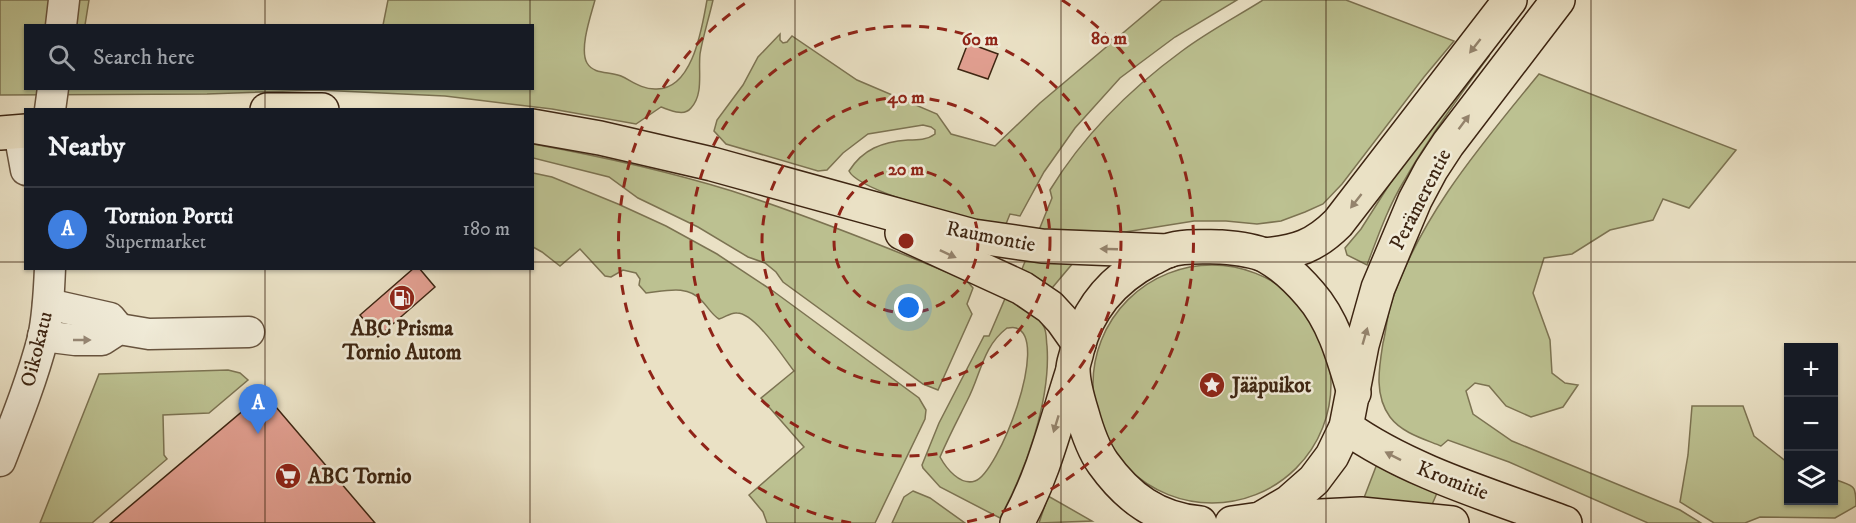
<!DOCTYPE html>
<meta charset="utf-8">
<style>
body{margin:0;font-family:"IM FELL DW Pica",serif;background:#242831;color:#f1f3f6}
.controls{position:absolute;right:18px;bottom:18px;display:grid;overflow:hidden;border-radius:0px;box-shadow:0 2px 4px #0004}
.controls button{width:54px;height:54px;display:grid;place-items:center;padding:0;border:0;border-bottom:2px solid #363941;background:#171b24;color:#f1f3f6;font:30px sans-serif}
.you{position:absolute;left:909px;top:308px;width:21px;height:21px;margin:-15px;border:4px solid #fff;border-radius:50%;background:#1a73e8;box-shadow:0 0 0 9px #1a73e833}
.badge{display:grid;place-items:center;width:39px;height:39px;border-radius:50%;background:#0b8043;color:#fff;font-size:20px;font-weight:700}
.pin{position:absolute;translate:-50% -50px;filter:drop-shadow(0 2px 3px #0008)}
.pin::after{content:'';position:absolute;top:32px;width:21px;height:18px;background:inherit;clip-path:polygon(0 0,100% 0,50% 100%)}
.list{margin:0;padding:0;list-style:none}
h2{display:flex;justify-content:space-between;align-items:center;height:78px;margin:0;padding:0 24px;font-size:26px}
h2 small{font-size:20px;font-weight:400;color:#9ea1a6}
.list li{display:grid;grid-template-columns:39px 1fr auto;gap:18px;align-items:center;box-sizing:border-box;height:84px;padding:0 24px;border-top:2px solid #363941}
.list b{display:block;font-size:22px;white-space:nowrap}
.list p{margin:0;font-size:20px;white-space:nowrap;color:#9ea1a6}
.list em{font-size:20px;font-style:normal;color:#9ea1a6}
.icon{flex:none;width:33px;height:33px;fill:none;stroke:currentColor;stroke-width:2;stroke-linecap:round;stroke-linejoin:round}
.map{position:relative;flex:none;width:1856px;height:523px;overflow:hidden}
.search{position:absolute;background:#171b24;box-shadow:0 2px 4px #0004;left:24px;top:24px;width:510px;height:66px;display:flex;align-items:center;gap:15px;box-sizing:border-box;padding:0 21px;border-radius:0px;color:#9ea1a6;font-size:22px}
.panel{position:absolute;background:#171b24;box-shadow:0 2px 4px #0004;left:24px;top:108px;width:510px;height:162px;border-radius:0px}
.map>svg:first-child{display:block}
</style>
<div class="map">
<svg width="1856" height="523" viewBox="0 0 1856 523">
<rect width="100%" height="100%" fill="#eae1c5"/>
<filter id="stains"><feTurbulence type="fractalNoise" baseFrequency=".00333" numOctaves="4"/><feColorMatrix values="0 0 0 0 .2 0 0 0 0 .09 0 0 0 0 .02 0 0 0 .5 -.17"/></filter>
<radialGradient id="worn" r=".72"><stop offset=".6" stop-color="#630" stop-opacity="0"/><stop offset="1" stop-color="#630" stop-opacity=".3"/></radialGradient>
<g fill="#bcc191" stroke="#7c7352" stroke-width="1.5" fill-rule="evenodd">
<path d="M0 0H89L85 25 26 26V88H532V26L383 25 388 0H595C591 15 579 49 587 63 594 75 610 71 621 76 632 81 641 89 655 89 693 91 702 27 707 0H713C709 18 703 36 700 54 698 71 704 94 691 108 684 117 670 110 661 107L636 124 552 109 445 96 318 90 207 94 0 95Z"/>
<path d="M1162 0H1237L1175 37 1120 78 1075 128 1044 172 1020 216 1010 214 1006 224C989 221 971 220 955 215 934 210 857 188 849 171 863 149 882 142 908 140 918 140 927 140 935 134V130L931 127 923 125 868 134 843 153 827 170 818 171 726 144 714 131 717 120 743 85 758 57 780 34V40L783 43 787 42 792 36 857 80 937 114 951 134 995 146 1040 103Z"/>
<path d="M1263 0H1346L1454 41 1424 77 1342 184 1323 204 1305 212 1281 221 1257 224 1226 221H1194L1119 233 1039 230 1052 198 1050 190C1083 136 1130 89 1182 51 1207 32 1236 17 1263 0Z"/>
<path d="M1486 54 1489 56C1459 96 1429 137 1404 181 1388 207 1378 236 1367 265L1347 255 1345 248 1361 229 1396 174Z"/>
<path d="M1539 74 1736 150 1689 208 1663 199 1653 220 1610 230 1572 254 1544 258 1533 293 1550 340 1552 373 1565 383 1578 385 1563 407 1531 417 1506 406 1489 386 1475 383 1466 391 1473 414 1512 441 1680 510 1701 523H1648L1509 462 1448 440 1441 446C1424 439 1402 433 1390 417 1374 395 1379 368 1383 343 1386 331 1387 318 1390 307 1418 218 1481 145 1539 74Z"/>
<path d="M533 144C599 156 667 171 732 191 811 217 889 248 966 280L973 288 967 304 972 314 938 390 923 384 783 282 776 272 765 263 748 257 698 227 638 198 609 177 533 158Z"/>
<path d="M533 173 552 177 618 204 666 226 717 254 773 291 919 398 926 410 925 419 875 523H767L763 512 749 495 804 447 761 398 794 371C783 357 755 313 737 313 731 312 726 317 719 319 712 315 708 307 702 301 688 284 665 291 646 293L639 285 640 279 636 273 623 270 611 277 605 276 580 249 560 266 542 252 533 247Z"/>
<path d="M1026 259 1073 263 1052 288 1020 274Z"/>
<circle cx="1212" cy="384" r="119"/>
<path d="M1007 294C1020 303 1038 312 1044 327 1047 333 1046 340 1047 346 1051 400 1026 470 1000 518L940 487 923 468 922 465 939 423 984 336H989ZM1007 328C1010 328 1013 327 1016 328 1051 339 998 474 975 481 960 486 946 468 940 457 949 436 957 421 967 401 981 375 982 347 1007 328Z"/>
<path d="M228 370 240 373 248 380 209 413 163 415 164 455 167 459 92 523H40L99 374Z"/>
<path d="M1692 406H1743L1754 436 1788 463V500H1834V479C1854 487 1856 483 1856 506L1835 518 1760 517 1745 523H1714L1680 502 1688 455Z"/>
<path d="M1377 464 1392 474 1437 493 1431 507 1362 503Z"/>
<path d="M913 491 930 498 965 523H892L904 497Z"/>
<path d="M1048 496 1092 521 1039 523Z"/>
</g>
<g fill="#e3a092" stroke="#3d2512" stroke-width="1.5">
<path d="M968 43 998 54 988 79 958 69Z"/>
<path d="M414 268H419L435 287 378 337 360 315Z"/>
<path d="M264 393 375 523H110Z"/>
</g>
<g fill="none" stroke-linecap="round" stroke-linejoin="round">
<g stroke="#68543f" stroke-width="33">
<g id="minor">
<path d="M61 26 64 0"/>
<path d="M50 110 53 88"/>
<path d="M19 132 26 170"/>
<path d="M48 304 110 318 119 329"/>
<path d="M43 336 75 340H102L119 329 149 334 249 332"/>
<path d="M0 461C16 420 32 380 43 338 48 315 49 292 50 268"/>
</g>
</g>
<g stroke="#3d2512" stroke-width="36">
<g id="major">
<path d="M267 110H322"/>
<path d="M532 126 600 138 712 164 973 236 1042 246 1168 251"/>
<path d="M0 133 26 131"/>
<path d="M902 233 1022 288 1050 307 1062 320 1079 344"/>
<path d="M1346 427C1409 472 1493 496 1565 523"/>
<path d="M1260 519 1361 514 1452 523"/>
</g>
</g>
<g stroke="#3d2512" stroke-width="36">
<g id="highway">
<path d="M1264 255C1297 252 1315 246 1338 223L1510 0"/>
<path d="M1017 523C1043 477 1056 423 1072 373"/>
<path d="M1200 523C1157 519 1128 498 1103 463 1093 449 1087 431 1082 413 1078 400 1073 384 1073 369 1073 363 1076 357 1077 351 1087 309 1113 279 1151 259 1156 257 1162 253 1167 251 1183 245 1204 247 1221 247 1234 248 1254 250 1266 256 1282 265 1298 280 1310 294 1334 321 1344 359 1354 393"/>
<path d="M1232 523 1260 519 1289 502 1314 480 1332 456 1346 427 1362 345 1378 288 1415 200 1431 170 1448 144 1558 0"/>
</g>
</g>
<use href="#minor" stroke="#f1ecd9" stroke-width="30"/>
<use href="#major" stroke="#eae1c5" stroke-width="33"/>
<use href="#highway" stroke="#eae1c5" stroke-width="33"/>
</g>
<defs><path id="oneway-solid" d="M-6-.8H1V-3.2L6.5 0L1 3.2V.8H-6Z" transform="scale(1.5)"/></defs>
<g fill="#94836c">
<use href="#oneway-solid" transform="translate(1475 46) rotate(128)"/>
<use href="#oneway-solid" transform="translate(1464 122) rotate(-53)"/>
<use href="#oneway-solid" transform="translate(1356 201) rotate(128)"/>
<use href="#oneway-solid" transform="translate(1109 249) rotate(-178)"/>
<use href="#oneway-solid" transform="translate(948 254) rotate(25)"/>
<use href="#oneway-solid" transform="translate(1365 336) rotate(-74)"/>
<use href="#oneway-solid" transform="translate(1056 424) rotate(107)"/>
<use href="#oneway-solid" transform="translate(1393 456) rotate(-153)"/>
</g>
<use fill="#978876" href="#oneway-solid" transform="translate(82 340)"/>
<path fill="none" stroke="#3d2512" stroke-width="1.5" stroke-opacity="0.55" d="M265 0V26M530 0V26M795 0V523M1061 0V523M1326 0V523M1591 0V523M265 88V110M530 88V110M0 262H26M532 262H1856M265 268V523M530 268V523"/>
<g fill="none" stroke="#8f2418" stroke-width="3" stroke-dasharray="10 8">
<circle cx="906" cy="241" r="72"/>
<circle cx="906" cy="241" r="144"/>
<circle cx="906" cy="241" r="215"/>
<path d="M851 523A287 287 0 0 1 750 0M1062 0A287 287 0 0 1 961 523"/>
</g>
<defs>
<g id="fuel-disc" transform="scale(1.35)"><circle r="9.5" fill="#8f2418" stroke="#f1ecd9"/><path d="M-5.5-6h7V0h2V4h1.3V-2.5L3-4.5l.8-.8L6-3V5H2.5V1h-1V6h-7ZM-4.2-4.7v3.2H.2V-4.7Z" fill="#fff"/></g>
<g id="sight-disc" transform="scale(1.35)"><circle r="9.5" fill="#8f2418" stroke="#f1ecd9"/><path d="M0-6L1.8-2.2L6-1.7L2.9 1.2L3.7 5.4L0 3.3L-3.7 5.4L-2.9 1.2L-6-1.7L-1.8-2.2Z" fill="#fff"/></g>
<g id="supermarket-disc" transform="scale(1.35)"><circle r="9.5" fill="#8f2418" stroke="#f1ecd9"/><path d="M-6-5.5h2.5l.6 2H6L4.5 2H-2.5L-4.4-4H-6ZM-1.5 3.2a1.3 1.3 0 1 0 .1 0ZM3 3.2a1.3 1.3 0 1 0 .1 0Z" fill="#fff"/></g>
</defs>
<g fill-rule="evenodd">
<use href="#fuel-disc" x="402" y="298"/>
<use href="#sight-disc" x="1212" y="385"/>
<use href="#supermarket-disc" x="288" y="476"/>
</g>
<g text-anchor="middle" stroke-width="5" stroke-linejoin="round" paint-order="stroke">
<g font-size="21" fill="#3d2512" stroke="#f1ecd9">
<text transform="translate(1420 199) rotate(-63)" y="7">Perämerentie</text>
<text transform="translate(991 236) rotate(11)" y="7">Raumontie</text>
<text transform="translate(36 349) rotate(-76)" y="7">Oikokatu</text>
<text transform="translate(1453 480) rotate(21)" y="7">Kromitie</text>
</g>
<g font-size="21" font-weight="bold" fill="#3d2512" stroke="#f1ecd9" text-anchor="start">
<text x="402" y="335" text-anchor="middle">ABC Prisma<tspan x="402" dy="24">Tornio Autom</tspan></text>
<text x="1232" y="392">Jääpuikot</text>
<text x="308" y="483">ABC Tornio</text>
</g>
</g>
<circle cx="906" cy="241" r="9" fill="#8f2418" stroke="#f1ecd9" stroke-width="3"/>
<g font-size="18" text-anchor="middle" font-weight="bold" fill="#8f2418" stroke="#f1ecd9" stroke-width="5" stroke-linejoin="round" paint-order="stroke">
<text x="1109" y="44">80 m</text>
<text x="980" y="45">60 m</text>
<text x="906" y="103">40 m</text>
<text x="906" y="175">20 m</text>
</g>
<rect width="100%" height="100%" filter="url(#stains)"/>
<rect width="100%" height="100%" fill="url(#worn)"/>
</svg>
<div class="controls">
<button>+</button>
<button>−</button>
<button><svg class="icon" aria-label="layers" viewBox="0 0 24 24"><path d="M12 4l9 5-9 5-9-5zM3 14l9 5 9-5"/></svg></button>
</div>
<div class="you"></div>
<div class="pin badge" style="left:258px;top:434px;background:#3f7fe0">A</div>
<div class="search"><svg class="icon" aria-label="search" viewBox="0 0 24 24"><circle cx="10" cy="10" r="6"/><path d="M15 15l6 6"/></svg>Search here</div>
<section class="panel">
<h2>Nearby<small></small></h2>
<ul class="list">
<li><span class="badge" style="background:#3f7fe0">A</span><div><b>Tornion Portti</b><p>Supermarket</p></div><em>180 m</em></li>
</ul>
</section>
</div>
